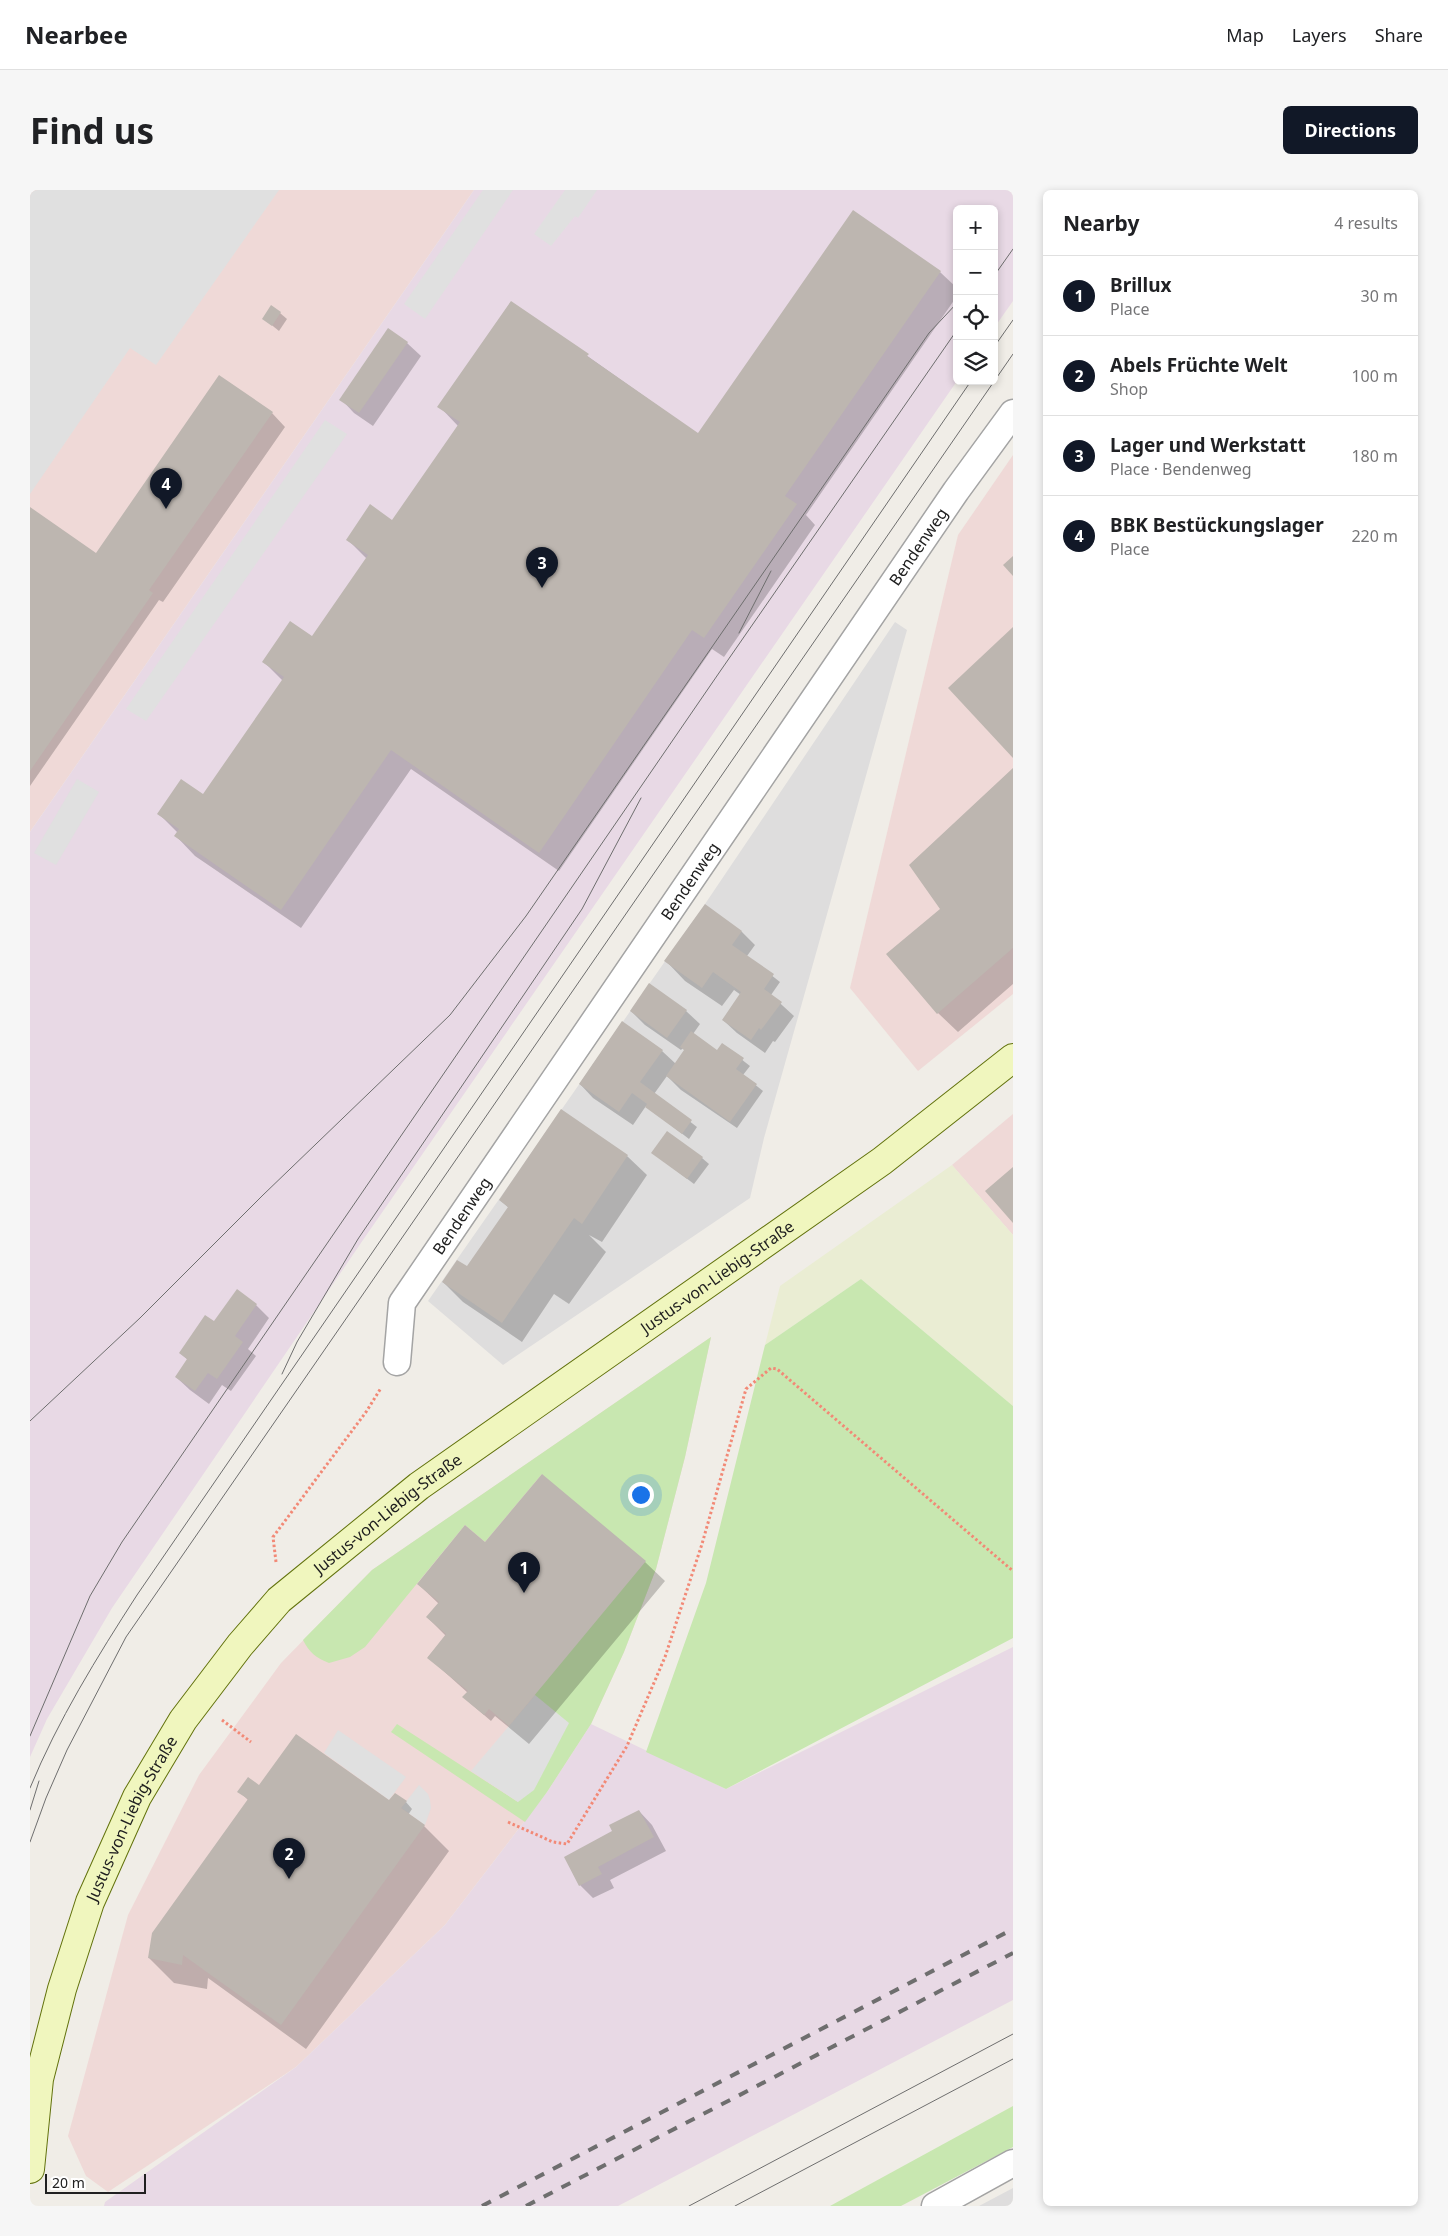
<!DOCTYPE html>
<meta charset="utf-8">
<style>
body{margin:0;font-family:"Noto Sans",sans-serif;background:#f6f6f6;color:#202124}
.controls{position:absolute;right:15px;top:15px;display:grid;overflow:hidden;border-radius:8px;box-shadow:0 2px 8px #0003}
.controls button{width:45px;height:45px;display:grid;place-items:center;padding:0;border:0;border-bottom:1px solid #e0e0e0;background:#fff;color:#202124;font:25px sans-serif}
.scale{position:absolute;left:15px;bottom:12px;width:101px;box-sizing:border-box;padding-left:5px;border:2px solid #202020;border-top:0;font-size:14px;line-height:18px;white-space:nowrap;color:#202020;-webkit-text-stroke:4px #fff;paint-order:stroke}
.you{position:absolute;left:610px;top:1304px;width:18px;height:18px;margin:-12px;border:4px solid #fff;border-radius:50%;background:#1a73e8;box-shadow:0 0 0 8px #1a73e833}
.badge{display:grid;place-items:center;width:32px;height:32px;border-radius:50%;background:#111827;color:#fff;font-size:16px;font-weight:700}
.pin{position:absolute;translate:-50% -41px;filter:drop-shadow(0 1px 2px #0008)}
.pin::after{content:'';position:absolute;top:26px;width:18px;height:15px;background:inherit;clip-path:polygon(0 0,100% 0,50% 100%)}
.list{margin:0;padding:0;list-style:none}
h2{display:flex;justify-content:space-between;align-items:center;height:65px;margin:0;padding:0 20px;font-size:21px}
h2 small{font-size:16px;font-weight:400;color:#757577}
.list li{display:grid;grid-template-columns:32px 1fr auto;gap:15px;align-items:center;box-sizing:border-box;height:80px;padding:0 20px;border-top:1px solid #e0e0e0}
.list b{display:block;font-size:19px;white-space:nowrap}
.list p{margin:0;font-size:16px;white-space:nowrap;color:#757577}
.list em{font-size:16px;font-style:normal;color:#757577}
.icon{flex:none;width:28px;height:28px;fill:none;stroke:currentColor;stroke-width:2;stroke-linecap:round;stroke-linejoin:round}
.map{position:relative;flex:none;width:983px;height:2016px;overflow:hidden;border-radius:8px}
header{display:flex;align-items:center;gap:30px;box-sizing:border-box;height:70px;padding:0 25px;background:#fff;border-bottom:1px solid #e0e0e0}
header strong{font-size:24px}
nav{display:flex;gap:28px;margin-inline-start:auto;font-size:18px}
.intro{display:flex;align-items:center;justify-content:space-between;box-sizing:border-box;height:120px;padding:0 30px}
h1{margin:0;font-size:35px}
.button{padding:12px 22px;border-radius:8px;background:#111827;color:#fff;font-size:18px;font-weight:700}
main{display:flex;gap:30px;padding:0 30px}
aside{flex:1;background:#fff;border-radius:8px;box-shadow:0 2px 8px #0003}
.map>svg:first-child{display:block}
</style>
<header>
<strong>Nearbee</strong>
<nav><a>Map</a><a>Layers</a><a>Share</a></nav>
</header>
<div class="intro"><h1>Find us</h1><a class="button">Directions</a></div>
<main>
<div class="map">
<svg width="983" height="2016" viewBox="0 0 983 2016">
<rect width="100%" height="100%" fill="#f0ede7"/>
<g fill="#dedddd">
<path d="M865 432 877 440 734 948 720 1008 473 1175 398 1111 675 714Z"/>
<path d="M983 1998V2016H949Z"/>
</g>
<g fill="#efd9d7">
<path d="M0 0H444L0 642Z"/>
<path d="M983 265V804L888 881 820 798 928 345Z"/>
<path d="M983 924V1045L922 975Z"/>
<path d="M681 1147 655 1267 626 1379 594 1462 561 1534 517 1602 415 1735 266 1877 78 2002 56 1986 38 1946 98 1725 169 1585 251 1473 342 1380Z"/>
</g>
<g fill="#e8d9e5">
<path d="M444 0H983V111L964 138V19H927V191L333 1050 82 1418 17 1529 0 1567V642Z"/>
<path d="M983 1457V1810L588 2016H74L75 2012 266 1877 415 1735 517 1602 561 1534 696 1599Z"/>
</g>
<path fill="#eaedd3" d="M922 975 983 1045V1216L831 1089 735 1155 750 1096Z"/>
<g fill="#c8e7b0">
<path d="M831 1089 983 1216V1448L696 1599 616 1562 676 1393 735 1155Z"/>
<path d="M681 1147 655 1267 626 1379 594 1462 561 1534 517 1602 495 1632 361 1542 367 1534 488 1612 505 1505 512 1284 455 1352 435 1335 335 1457 320 1467 299 1473C286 1468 279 1462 273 1450L342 1380Z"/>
<path d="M983 1916V1957L871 2016H800Z"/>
</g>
<g fill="#e0e0e0">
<path d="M0 0H249L126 175 100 158 0 304Z"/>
<path d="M453 0H483L395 129 374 114Z"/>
<path d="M535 0H567L548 28 545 26 521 56 504 44Z"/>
<path d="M295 230 317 244 116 531 96 519Z"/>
<path d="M47 589 69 602 26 675 4 663Z"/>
<path d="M505 1505 539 1533 504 1600 488 1612 441 1581Z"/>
<path d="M308 1540 376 1587 359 1610 294 1563Z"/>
<path d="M389 1595 398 1604 400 1610 401 1618 395 1635 371 1618Z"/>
</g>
<g fill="#0003">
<path d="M910 82 927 98V106L776 325 785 335 694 467 682 459 529 681 381 579 271 738 165 666 146 646 148 643 129 624 174 606 253 491 234 472 282 448 337 369 318 350 363 331 428 236 409 216 481 112 669 245Z"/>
<path d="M250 123 257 129 249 141 233 128Z"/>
<path d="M358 140 377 153 391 166 343 236 324 223 311 209Z"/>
<path d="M242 223 255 237 133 412 129 410 0 596V318L66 365Z"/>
<path d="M983 579V794L928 842 908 823 911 719 881 675Z"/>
<path d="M675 716 712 742 725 755 717 766 750 792 741 805 764 826 745 852 743 851 735 863 707 843 693 830 711 805 704 800 692 816 655 791 636 771Z"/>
<path d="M601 821H656L670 834 663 844 688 862 693 855 720 876 713 885 733 901 707 938 651 900 637 886 624 904 667 937 659 949 616 916 603 935 563 908 550 894 632 861 646 874 655 861 653 858 651 860 615 835Z"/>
<path d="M623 963 672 968 679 974 664 994Z"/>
<path d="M597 966 617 985 572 1052 559 1045 576 1062 539 1114 524 1104 492 1152 433 1112 413 1092 438 1078 479 1018 470 1010Z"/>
<path d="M226 1115 239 1128 218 1159 226 1166 201 1201 192 1195 179 1214 160 1200 146 1187 158 1170 150 1163 185 1132Z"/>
<path d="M455 1354 615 1372 635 1391 499 1554 465 1526 461 1531 440 1513 438 1503 398 1467 416 1446 397 1427 409 1414 388 1394Z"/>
<path d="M229 1597 364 1615 376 1612 382 1619 378 1625 394 1636 419 1661 276 1859 178 1788 177 1799 144 1793 119 1768 219 1611 209 1601Z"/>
<path d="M609 1621 622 1635 636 1661 580 1690 584 1698 563 1708 550 1695 584 1642Z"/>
</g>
<g fill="#bdb6b0">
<path d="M823 20 911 81 755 306 767 314 674 448 662 440 509 663 361 560 251 720 144 646 149 639 127 624 151 589 173 604 254 487 232 472 260 431 282 446 338 365 316 350 340 314 362 330 430 232 407 217 481 111 559 164 557 166 668 243Z"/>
<path d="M241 115 251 122 242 136 232 129Z"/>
<path d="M358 138 378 152 329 223 309 210Z"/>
<path d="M189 185 243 222 119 400 123 403 0 581V317L66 363Z"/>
<path d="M983 366V386L973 375Z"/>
<path d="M983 437V568L918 498Z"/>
<path d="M983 578V758L907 824 856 764 910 719 879 675Z"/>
<path d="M675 714 712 741 702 755 744 784 734 799 752 812 731 840 729 838 721 850 692 830 711 802 683 782 672 798 634 771Z"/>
<path d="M619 793 657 820 637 848 600 821Z"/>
<path d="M592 831 633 860 610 892 662 930 652 944 615 917 617 914 602 903 589 922 549 894Z"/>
<path d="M661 841 687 860 692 853 714 868 706 879 727 894 700 932 636 886 654 860 650 857Z"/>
<path d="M531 919 598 965 552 1034 544 1028 472 1133 412 1092 427 1070 437 1076 478 1017 469 1010Z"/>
<path d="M637 941 673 967 657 989 621 963Z"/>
<path d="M983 977V1033L955 1001Z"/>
<path d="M207 1099 227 1114 205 1146 213 1152 187 1189 178 1183 165 1201 145 1187 157 1169 149 1163 175 1125 184 1131Z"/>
<path d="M512 1284 616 1371 479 1536 459 1519 454 1525 432 1507 438 1501 397 1468 416 1444 396 1427 409 1412 387 1394 435 1335 455 1352Z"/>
<path d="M266 1544 359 1610 365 1603 377 1611 371 1618 395 1635 251 1835 153 1765 152 1775 118 1768 122 1743 218 1609 207 1602 218 1587 229 1595Z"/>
<path d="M609 1620 624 1647 568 1677 572 1684 549 1696 534 1667 582 1641 579 1635Z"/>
</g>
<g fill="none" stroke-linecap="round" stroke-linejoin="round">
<g stroke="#a4a4a4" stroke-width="29">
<g id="minor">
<path id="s1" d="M367 1172 372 1113 926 301 983 223"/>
<path d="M905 2016 983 1973"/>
</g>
</g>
<g stroke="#62720c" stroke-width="30">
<g id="secondary">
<path id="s2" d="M0 1979 9 1889 32 1799 60 1712 107 1607 153 1530 210 1455 249 1410 389 1296 852 971 983 868"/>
</g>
</g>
<g stroke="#f28976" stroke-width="3" stroke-dasharray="2.5 2.5" stroke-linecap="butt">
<path d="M246 1372 243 1347 336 1222 351 1198"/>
<path d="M192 1530 221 1552"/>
<path d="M478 1632 523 1652 537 1654 597 1556 635 1467 672 1354 716 1199 741 1178 747 1179 983 1381"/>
</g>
<use href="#minor" stroke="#fff" stroke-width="26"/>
<use href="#secondary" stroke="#f0f6be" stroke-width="28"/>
<g stroke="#6e6e6e" stroke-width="1">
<path d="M964 86 983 59"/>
<path d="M964 157 983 130"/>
<path d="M709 443 741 381"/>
<path d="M252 1184 267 1152 328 1049 552 719 611 608"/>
<path d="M0 1231 110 1128 233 1005 420 825 496 726 899 143 927 113"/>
<path d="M0 1546 60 1406 92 1352 691 480 927 140"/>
<path d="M0 1598C28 1530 67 1467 107 1405L941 191"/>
<path d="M0 1620 9 1591"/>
<path d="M0 1652 16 1608 37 1560 96 1447 983 164"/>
<path d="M659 2016 983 1844"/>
<path d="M705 2016 983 1869"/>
</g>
<g stroke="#6e6e6e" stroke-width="4" stroke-dasharray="10 10" stroke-linecap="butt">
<path d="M452 2016 983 1739"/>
<path d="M496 2016 983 1763"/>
</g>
</g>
<g text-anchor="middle" stroke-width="4" stroke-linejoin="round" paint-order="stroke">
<g font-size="16" fill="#202020" stroke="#fff">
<text dy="6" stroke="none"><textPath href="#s1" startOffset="975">Bendenweg</textPath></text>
<text dy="6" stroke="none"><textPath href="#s1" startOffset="570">Bendenweg</textPath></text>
<text dy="6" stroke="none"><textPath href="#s1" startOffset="165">Bendenweg</textPath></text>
<text dy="6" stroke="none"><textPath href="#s2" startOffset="1178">Justus-von-Liebig-Straße</textPath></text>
<text dy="6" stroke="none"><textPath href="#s2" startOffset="772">Justus-von-Liebig-Straße</textPath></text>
<text dy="6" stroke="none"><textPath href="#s2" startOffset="368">Justus-von-Liebig-Straße</textPath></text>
</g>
</g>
</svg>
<div class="controls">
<button>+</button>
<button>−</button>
<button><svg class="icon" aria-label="locate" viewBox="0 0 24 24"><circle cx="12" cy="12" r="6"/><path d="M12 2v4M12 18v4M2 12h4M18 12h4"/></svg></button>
<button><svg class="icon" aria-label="layers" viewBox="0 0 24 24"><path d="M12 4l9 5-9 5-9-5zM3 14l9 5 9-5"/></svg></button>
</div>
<div class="scale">20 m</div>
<div class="you"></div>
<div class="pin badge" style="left:494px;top:1403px">1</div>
<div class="pin badge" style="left:259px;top:1689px">2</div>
<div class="pin badge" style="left:512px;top:398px">3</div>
<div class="pin badge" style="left:136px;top:319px">4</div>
</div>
<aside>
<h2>Nearby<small>4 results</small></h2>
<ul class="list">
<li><span class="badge">1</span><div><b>Brillux</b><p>Place</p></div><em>30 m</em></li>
<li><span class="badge">2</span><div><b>Abels Früchte Welt</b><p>Shop</p></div><em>100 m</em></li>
<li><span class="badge">3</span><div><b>Lager und Werkstatt</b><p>Place · Bendenweg</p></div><em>180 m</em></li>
<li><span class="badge">4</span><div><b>BBK Bestückungslager</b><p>Place</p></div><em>220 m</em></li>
</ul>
</aside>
</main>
